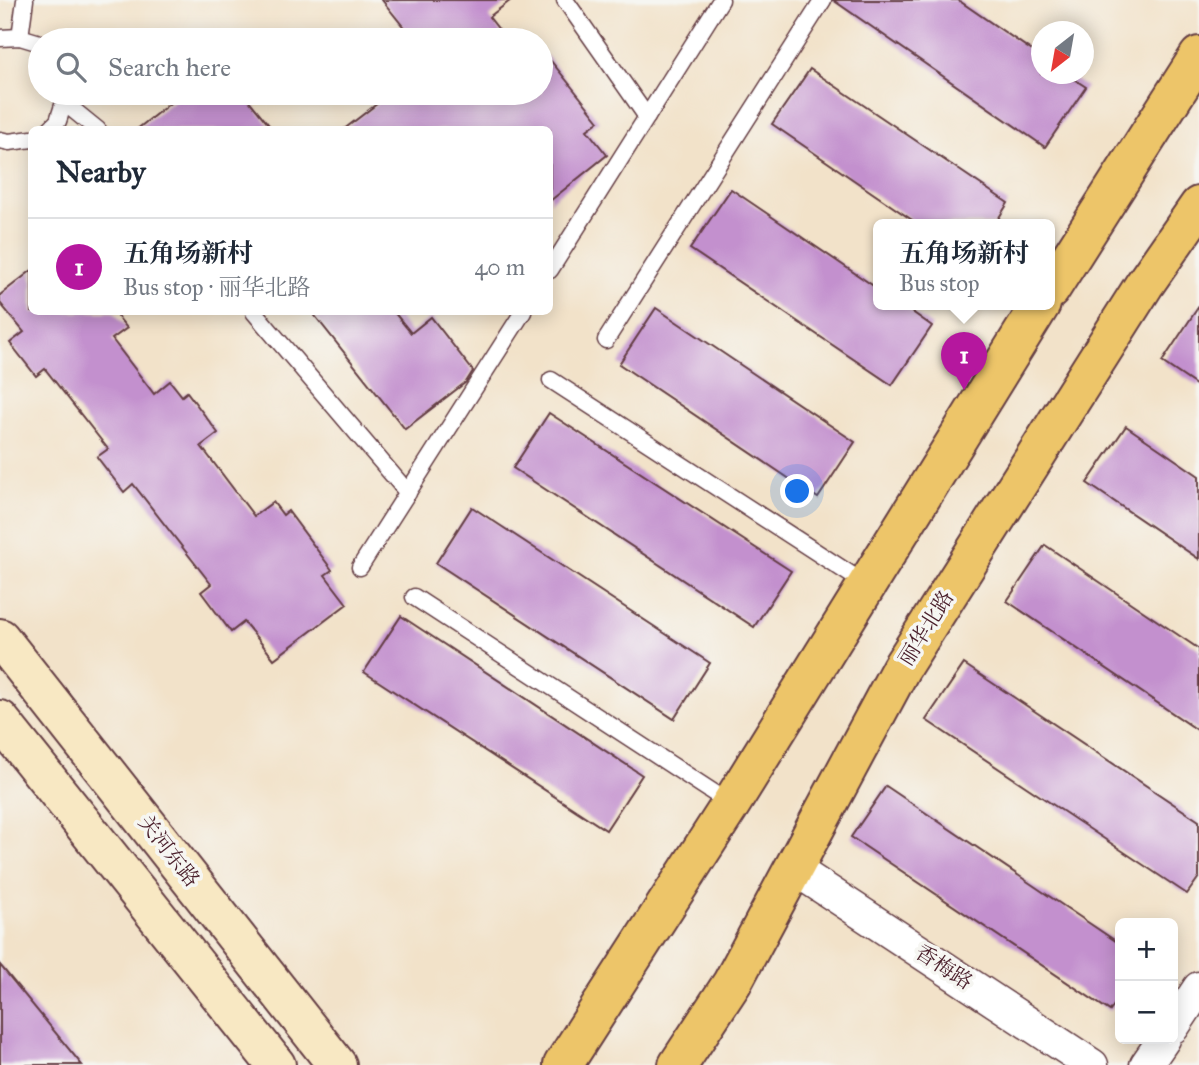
<!DOCTYPE html>
<meta charset="utf-8">
<style>
body{margin:0;font-family:"IM FELL Great Primer","Noto Serif SC",serif;background:#f6f6f7;color:#1f2937}
.controls{position:absolute;right:21px;bottom:21px;display:grid;overflow:hidden;border-radius:10px;box-shadow:0 4px 18px #0003}
.controls button{width:63px;height:63px;display:grid;place-items:center;padding:0;border:0;border-bottom:2px solid #e0e1e3;background:#fff;color:#1f2937;font:35px sans-serif}
.compass{position:absolute;left:1031px;top:21px;width:63px;height:63px;border-radius:50%;background:#fff;box-shadow:0 4px 18px #0003;rotate:211deg}
.you{position:absolute;left:798px;top:492px;width:24px;height:24px;margin:-18px;border:5px solid #fff;border-radius:50%;background:#1a73e8;box-shadow:0 0 0 10px #1a73e833}
.badge{display:grid;place-items:center;width:46px;height:46px;border-radius:50%;background:#b5179e;color:#fff;font-size:23px;font-weight:700}
.pin{position:absolute;translate:-50% -58px;filter:drop-shadow(0 2px 4px #0008)}
.pin::after{content:'';position:absolute;top:37px;width:24px;height:21px;background:inherit;clip-path:polygon(0 0,100% 0,50% 100%)}
.popup{position:absolute;left:873px;top:219px;width:182px;height:91px;box-sizing:border-box;display:grid;place-content:center;border-radius:10px;background:#fff;filter:drop-shadow(0 2px 5px #0005);font-size:23px;white-space:nowrap;color:#747a83}
.popup b{font-size:26px;color:#1f2937}
.popup::after{content:'';position:absolute;left:50%;top:100%;margin-left:-14px;border:14px solid transparent;border-top-color:#fff}
.list{margin:0;padding:0;list-style:none}
h2{display:flex;justify-content:space-between;align-items:center;height:91px;margin:0;padding:0 28px;font-size:30px}
h2 small{font-size:23px;font-weight:400;color:#747a83}
.list li{display:grid;grid-template-columns:46px 1fr auto;gap:21px;align-items:center;box-sizing:border-box;height:98px;padding:0 28px;border-top:2px solid #e0e1e3}
.list b{display:block;font-size:26px;white-space:nowrap}
.list p{margin:0;font-size:23px;white-space:nowrap;color:#747a83}
.list em{font-size:23px;font-style:normal;color:#747a83}
.icon{flex:none;width:38px;height:38px;fill:none;stroke:currentColor;stroke-width:2;stroke-linecap:round;stroke-linejoin:round}
.map{position:relative;flex:none;width:1199px;height:1065px;overflow:hidden}
.search{position:absolute;background:#fff;box-shadow:0 4px 18px #0003;left:28px;top:28px;width:525px;height:77px;display:flex;align-items:center;gap:18px;box-sizing:border-box;padding:0 24px;border-radius:38px;color:#747a83;font-size:26px}
.panel{position:absolute;background:#fff;box-shadow:0 4px 18px #0003;left:28px;top:126px;width:525px;height:189px;border-radius:10px}
.map>svg:first-child{display:block}
</style>
<div class="map">
<svg width="1199" height="1065" viewBox="0 0 1199 1065">
<rect width="100%" height="100%" fill="#f6f6f2"/>
<filter id="ink" filterUnits="userSpaceOnUse"><feTurbulence type="fractalNoise" baseFrequency=".0143" numOctaves="2"/><feDisplacementMap in="SourceGraphic" scale="14" xChannelSelector="R" yChannelSelector="G"/><feConvolveMatrix kernelMatrix="1 2 1 2 8 2 1 2 1" color-interpolation-filters="sRGB"/></filter>
<filter id="wash" filterUnits="userSpaceOnUse"><feTurbulence type="fractalNoise" baseFrequency=".00686" numOctaves="4" result="noise"/><feDisplacementMap in="SourceGraphic" scale="28" xChannelSelector="R" yChannelSelector="G"/><feGaussianBlur stdDeviation="1.57" result="paint"/><feColorMatrix in="noise" values="0 0 0 0 0 0 0 0 0 0 0 0 0 0 0 0 0 1.4 0 .05"/><feComposite in="paint" operator="in"/></filter>
<g filter="url(#wash)">
<rect width="100%" height="100%" fill="#f2e2c9"/>
<g id="blocks">
<g fill="#c390ce">
<path d="M382 0H511L489 17 507 40H414Z"/>
<path d="M833 0H958L1041 57V74H1066L1086 87 1045 147Z"/>
<path d="M547 56 599 121 587 130 607 155 550 201V130H343L391 93H541V61Z"/>
<path d="M810 69 1008 203 995 224H918L772 124Z"/>
<path d="M183 93H243L273 130H136Z"/>
<path d="M731 189 878 289V304H901L932 326 892 385 690 249Z"/>
<path d="M32 270V312H114L127 328 112 339 154 394 170 381 182 396 187 392 218 433 201 446 254 516 273 502 283 515 288 511 332 570 325 575 347 604 274 659 244 622 231 632 201 592 211 584 133 484 124 492 97 457 108 449 45 369 36 376 10 343 24 332 0 303V295Z"/>
<path d="M1199 306V387L1162 362Z"/>
<path d="M656 308 855 442 818 498 619 364Z"/>
<path d="M312 312H394L411 333 431 317 473 371 466 382 405 429Z"/>
<path d="M549 413 791 571 754 627 513 468Z"/>
<path d="M1126 426 1199 476V559L1087 483Z"/>
<path d="M472 507 710 663 674 719 436 563Z"/>
<path d="M1045 545 1199 649V731L1007 601Z"/>
<path d="M401 616 642 775 606 830 364 672Z"/>
<path d="M964 664 1199 821V877L1187 894 926 720Z"/>
<path d="M886 786 1120 944V996L1110 1011 851 837Z"/>
<path d="M0 965 82 1065H0Z"/>
</g>
</g>
</g>
<g filter="url(#ink)">
<use href="#blocks" fill-opacity="0" stroke="#633c43" stroke-width="2"/>
<g fill="none" stroke-linecap="round" stroke-linejoin="round">
<g stroke="#633c43" stroke-width="19">
<g id="lane">
<path d="M565 0 647 117"/>
<path d="M20 37 25 0"/>
<path d="M0 38 20 37 40 43"/>
<path d="M66 104 98 130"/>
<path d="M49 130 58 121 67 93"/>
<path d="M0 140 9 142 32 139"/>
<path d="M550 270 721 0"/>
<path d="M254 312 408 493"/>
<path d="M606 340 823 0"/>
<path d="M551 380 867 585"/>
<path d="M360 567 523 312"/>
<path d="M414 597 731 804"/>
</g>
</g>
<g stroke="#633c43" stroke-width="35">
<g id="street">
<path d="M796 870 1092 1065"/>
<path d="M1173 1027 1199 988"/>
<path d="M1146 1065 1164 1039"/>
</g>
</g>
<g stroke="#633c43" stroke-width="42">
<g id="secondary">
<path d="M0 638 337 1065"/>
<path d="M0 720 276 1065"/>
</g>
</g>
<g stroke="#633c43" stroke-width="42">
<g id="primary">
<path d="M1050 290 1199 56"/>
<path d="M563 1065 731 804 1041 304"/>
<path d="M678 1065 732 983 901 668 1144 285 1199 206"/>
</g>
</g>
<use href="#lane" stroke="#fff" stroke-width="16"/>
<use href="#street" stroke="#fff" stroke-width="32"/>
<use href="#secondary" stroke="#f8e8c3" stroke-width="38"/>
<use href="#primary" stroke="#edc569" stroke-width="38"/>
</g>
</g>
<g text-anchor="middle" stroke-width="7" stroke-linejoin="round" paint-order="stroke">
<g font-size="21" fill="#4a1f2b" stroke="#f6f6f2">
<text transform="translate(926 628) rotate(-58)" y="7">丽华北路</text>
<text transform="translate(169 851) rotate(52)" y="7">关河东路</text>
<text transform="translate(944 967) rotate(33)" y="7">香梅路</text>
</g>
</g>
</svg>
<div class="controls">
<button>+</button>
<button>−</button>
</div>
<svg class="compass" viewBox="-18 -18 36 36"><path d="M0-13l5 13h-10z" fill="#e53935"/><path d="M0 13l5-13h-10z" fill="#747a83"/></svg>
<div class="you"></div>
<div class="pin badge" style="left:964px;top:390px">1</div>
<div class="popup"><b>五角场新村</b>Bus stop</div>
<div class="search"><svg class="icon" aria-label="search" viewBox="0 0 24 24"><circle cx="10" cy="10" r="6"/><path d="M15 15l6 6"/></svg>Search here</div>
<section class="panel">
<h2>Nearby<small></small></h2>
<ul class="list">
<li><span class="badge">1</span><div><b>五角场新村</b><p>Bus stop · 丽华北路</p></div><em>40 m</em></li>
</ul>
</section>
</div>
